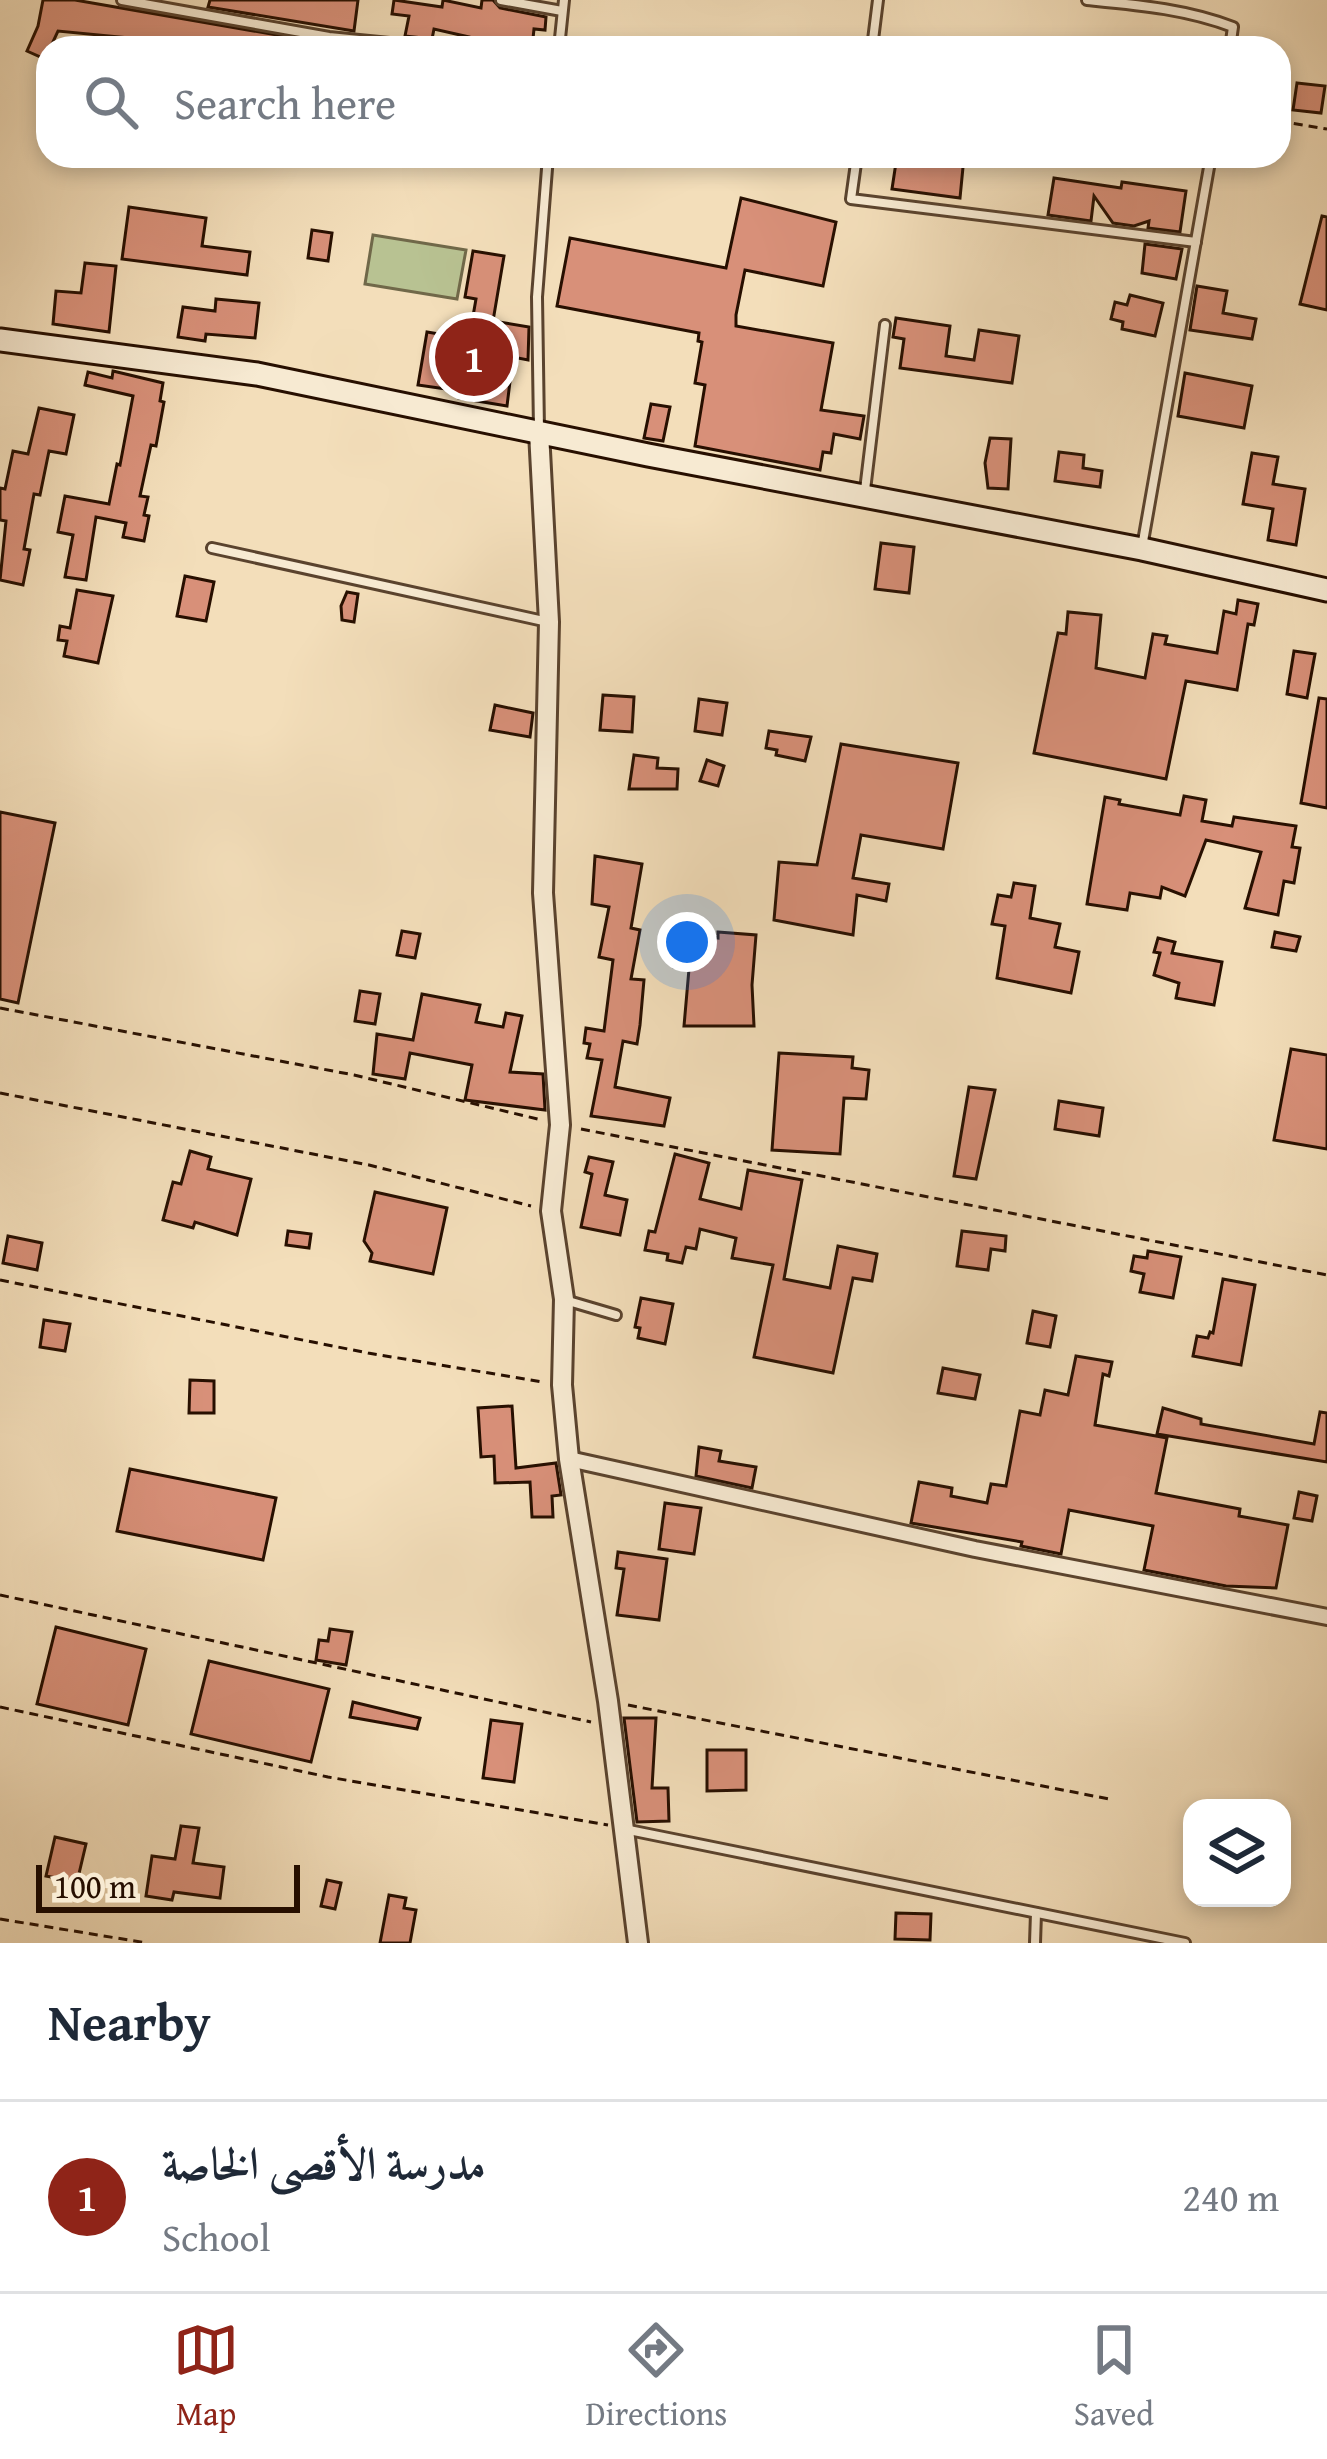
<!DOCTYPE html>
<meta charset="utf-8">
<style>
body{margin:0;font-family:"Gentium Book Plus",Amiri,serif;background:#f2f2f3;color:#1f2937}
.controls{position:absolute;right:36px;bottom:36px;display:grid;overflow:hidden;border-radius:24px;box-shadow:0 6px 18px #0003}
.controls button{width:108px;height:108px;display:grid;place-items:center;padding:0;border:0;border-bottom:3px solid #e0e1e3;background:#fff;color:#1f2937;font:60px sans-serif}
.scale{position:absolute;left:36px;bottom:30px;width:264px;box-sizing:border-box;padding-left:12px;border:6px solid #270f00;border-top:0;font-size:33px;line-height:42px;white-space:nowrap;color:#270f00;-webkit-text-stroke:9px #f7ead2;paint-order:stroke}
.you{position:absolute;left:687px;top:942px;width:42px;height:42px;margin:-30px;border:9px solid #fff;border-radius:50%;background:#1a73e8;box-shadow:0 0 0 18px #1a73e833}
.badge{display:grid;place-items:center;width:78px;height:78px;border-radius:50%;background:#8f2418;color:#fff;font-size:39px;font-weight:700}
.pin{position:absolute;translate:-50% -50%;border:6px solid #fff;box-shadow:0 3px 12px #0006}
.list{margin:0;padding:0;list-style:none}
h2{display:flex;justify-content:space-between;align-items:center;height:156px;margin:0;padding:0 48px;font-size:51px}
h2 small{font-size:39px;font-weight:400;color:#747a83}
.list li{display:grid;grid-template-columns:78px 1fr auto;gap:36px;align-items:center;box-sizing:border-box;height:192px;padding:0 48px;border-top:3px solid #e0e1e3}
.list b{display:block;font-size:45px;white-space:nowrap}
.list p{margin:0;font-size:39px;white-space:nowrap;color:#747a83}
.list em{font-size:39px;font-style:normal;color:#747a83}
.icon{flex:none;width:66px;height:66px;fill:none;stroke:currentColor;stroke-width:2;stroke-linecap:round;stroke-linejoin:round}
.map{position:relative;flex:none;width:1327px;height:1943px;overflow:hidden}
.search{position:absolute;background:#fff;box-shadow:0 6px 18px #0003;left:36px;right:36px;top:36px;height:132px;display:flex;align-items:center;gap:30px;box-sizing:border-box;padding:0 42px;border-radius:36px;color:#747a83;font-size:45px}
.sheet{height:348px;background:#fff}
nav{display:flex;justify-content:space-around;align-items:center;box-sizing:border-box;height:168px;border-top:3px solid #e0e1e3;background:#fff;font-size:33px;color:#747a83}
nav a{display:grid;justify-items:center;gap:6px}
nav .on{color:#8f2418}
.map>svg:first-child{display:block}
</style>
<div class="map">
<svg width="1327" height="1943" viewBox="0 0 1327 1943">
<rect width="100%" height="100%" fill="#f3deba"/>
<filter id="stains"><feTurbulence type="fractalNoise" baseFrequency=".00167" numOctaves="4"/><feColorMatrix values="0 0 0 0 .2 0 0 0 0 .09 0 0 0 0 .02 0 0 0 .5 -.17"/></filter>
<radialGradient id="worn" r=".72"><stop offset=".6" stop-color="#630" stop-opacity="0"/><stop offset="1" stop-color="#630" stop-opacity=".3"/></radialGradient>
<path fill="#b8c292" stroke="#706849" stroke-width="3" d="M373 235 466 250 457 299 365 284Z"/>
<g fill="#d89079" stroke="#270f00" stroke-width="3">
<path d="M43 0H75L352 48H193L171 42 58 31 45 59 27 51 38 26Z"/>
<path d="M210 0H358L354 31 208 7Z"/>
<path d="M394 0 442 7 443 0 481 8 482 0H493L500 8 546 17 545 30 534 29 532 48 468 46 469 37 434 29 432 39 405 36 409 16 392 14Z"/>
<path d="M1297 83 1325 86 1321 113 1293 110Z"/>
<path d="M897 156 964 157 960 198 892 189Z"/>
<path d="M1054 178 1121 188 1122 182 1186 191 1180 232 1148 228 1149 221 1134 226 1113 223 1094 196 1091 221 1048 215Z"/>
<path d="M741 198 836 222 823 286 745 270 736 315V326L833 343 821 410 864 416 860 439 834 434 831 453 823 452 820 470 695 446 705 385 695 383 702 342 698 341 699 333 557 306 570 238 726 268Z"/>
<path d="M129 207 206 218 202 246 250 252 247 275 122 259Z"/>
<path d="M1322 216 1327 217V310L1300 304Z"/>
<path d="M312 230 332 233 328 261 308 258Z"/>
<path d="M1145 244 1182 249 1176 279 1142 273Z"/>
<path d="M473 251 504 256 493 321 529 327 528 360 513 357 507 406 459 398 460 391 418 385 427 332 469 339 476 299 465 297Z"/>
<path d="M85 263 116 266 109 332 53 324 56 291 81 293Z"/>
<path d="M1197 286 1227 291 1223 313 1256 319 1252 339 1190 330Z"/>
<path d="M1130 295 1163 303 1155 336 1122 329 1123 322 1111 319 1115 302 1127 305Z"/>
<path d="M216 299 259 303 255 338 206 334 205 341 178 337 183 307 215 311Z"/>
<path d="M896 318 950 326 946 356 974 360 979 330 1019 336 1012 383 900 368 904 339 893 337Z"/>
<path d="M113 371 163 383 160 401 164 402 156 446 151 445 140 496 148 497 144 515 149 516 144 541 123 537 126 523 96 517 86 580 65 577 73 535 58 532 65 496 109 504 117 464 120 465 133 396 85 385 88 372 112 378Z"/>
<path d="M1185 373 1252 386 1244 428 1178 416Z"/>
<path d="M651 404 670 407 663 441 644 438Z"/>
<path d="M39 408 74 415 66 454 49 451 40 495 34 494 24 549 30 550 23 585 0 580 6 521 0 520V488L5 489 13 451 28 454Z"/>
<path d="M990 438 1011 439 1008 489 988 488 985 463Z"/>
<path d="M1059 452 1084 455 1083 468 1102 471 1100 487 1055 481Z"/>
<path d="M1252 453 1278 457 1273 484 1305 489 1296 545 1268 540 1273 509 1243 504Z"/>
<path d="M881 543 914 547 909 593 875 589Z"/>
<path d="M185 576 214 582 206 621 177 616Z"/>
<path d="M77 590 113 596 98 663 64 656 67 641 58 640 60 626 70 628Z"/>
<path d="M347 592 358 594 354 622 342 620 341 606Z"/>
<path d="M1238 600 1258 604 1254 625 1248 624 1237 690 1186 681 1166 779 1034 753 1058 633 1066 634 1068 612 1101 615 1096 668 1145 678 1153 634 1167 636 1165 644 1217 653 1224 611 1236 614Z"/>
<path d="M1294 651 1315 654 1307 698 1287 694Z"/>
<path d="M603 695 634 697 632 732 600 730Z"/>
<path d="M1319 698 1327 699V808L1301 803Z"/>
<path d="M699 699 727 703 722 735 695 731Z"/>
<path d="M495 705 533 713 530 737 490 730Z"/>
<path d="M769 731 811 737 805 761 776 755 777 750 766 748Z"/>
<path d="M841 744 958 763 943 849 861 835 853 878 889 884 886 901 857 895 853 935 774 920 779 862 817 865Z"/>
<path d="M634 755 658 758 657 768 678 769 677 789H629Z"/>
<path d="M707 760 724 766 718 786 700 781Z"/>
<path d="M1184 796 1206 800 1202 821 1232 826 1234 817 1296 826 1292 847 1300 848 1294 883 1284 881 1278 915 1245 908 1261 852 1206 840 1185 896 1162 887 1160 898 1130 893 1127 910 1087 904 1105 797 1120 800 1119 804 1180 815Z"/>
<path d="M0 812 55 823 18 1003 0 999Z"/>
<path d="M595 856 642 864 631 928 640 930 631 979 644 980 640 1025 637 1044 623 1041 615 1087 670 1098 664 1126 591 1116 602 1060 587 1058 590 1044 584 1043 586 1028 604 1031 613 960 599 957 609 907 592 904Z"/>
<path d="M1014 883 1035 886 1030 918 1060 924 1055 947 1079 952 1071 993 997 978 1005 926 992 924 998 895 1011 897Z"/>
<path d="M402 931 420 934 415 958 397 955Z"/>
<path d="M718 932 756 935 752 985 754 1026H684L689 969 674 967 679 933 718 938Z"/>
<path d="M1275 932 1300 937 1296 951 1272 947Z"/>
<path d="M1158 938 1175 942 1172 953 1222 962 1214 1005 1176 998 1179 983 1154 975 1160 953 1154 952Z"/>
<path d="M360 991 380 994 375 1024 355 1021Z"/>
<path d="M422 994 480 1005 476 1022 503 1027 506 1013 522 1016 510 1072 543 1074 545 1110 465 1100 472 1065 410 1053 405 1079 373 1074 377 1034 413 1040Z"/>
<path d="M1291 1049 1327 1055V1149L1274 1140Z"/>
<path d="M779 1053 853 1057 852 1068 869 1070 866 1099 844 1098 840 1154 772 1150Z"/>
<path d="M969 1087 995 1090 976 1179 954 1176Z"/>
<path d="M1059 1101 1103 1108 1099 1136 1055 1129Z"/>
<path d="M190 1151 211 1157 208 1169 251 1179 237 1235 195 1222 193 1228 163 1220 173 1182 181 1184Z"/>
<path d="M675 1154 709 1163 700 1199 741 1209 748 1170 802 1180 784 1279 830 1288 838 1246 877 1254 872 1281 853 1278 833 1373 754 1357 773 1265 732 1258 736 1238 700 1229 696 1249 686 1247 682 1263 667 1260 668 1254 645 1250 649 1231 655 1232Z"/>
<path d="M589 1157 613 1162 605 1195 627 1200 620 1235 581 1227 592 1174 585 1172Z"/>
<path d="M375 1192 447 1208 433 1274 370 1261 372 1253 364 1241Z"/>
<path d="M288 1231 311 1234 309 1248 286 1245Z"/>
<path d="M962 1231 1006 1236 1005 1251 991 1249 988 1270 957 1266Z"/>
<path d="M8 1236 42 1243 37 1270 3 1263Z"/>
<path d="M1148 1251 1181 1257 1173 1298 1140 1292 1144 1274 1131 1271 1134 1256 1147 1258Z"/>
<path d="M1223 1279 1255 1285 1241 1365 1193 1356 1197 1336 1208 1338 1210 1332 1213 1333Z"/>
<path d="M641 1298 673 1304 665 1344 638 1338 640 1328 635 1327Z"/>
<path d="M1033 1311 1056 1316 1050 1347 1027 1343Z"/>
<path d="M44 1320 70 1324 65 1351 40 1347Z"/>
<path d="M1076 1356 1112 1362 1109 1376 1103 1374 1095 1425 1167 1438 1156 1493 1240 1509 1239 1516 1288 1525 1276 1588 1226 1586 1144 1570 1153 1526 1069 1510 1061 1554 1021 1546 1022 1542 911 1523 919 1482 952 1488 951 1496 987 1503 991 1484 1006 1486 1020 1411 1040 1415 1045 1390 1068 1395Z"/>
<path d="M943 1368 980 1375 975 1399 938 1393Z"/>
<path d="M190 1380 214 1381V1413H189Z"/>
<path d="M512 1406 516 1468 556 1463 561 1495 552 1496 553 1517H532L530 1482 495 1483 494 1456 481 1457 478 1408Z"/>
<path d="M1163 1408 1201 1419V1424L1314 1444 1320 1412 1327 1413V1462L1157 1434Z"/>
<path d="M699 1447 721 1451 719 1461 756 1467 752 1488 696 1476Z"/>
<path d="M130 1469 276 1498 263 1560 117 1531Z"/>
<path d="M1299 1492 1317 1496 1312 1521 1294 1518Z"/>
<path d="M665 1503 701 1508 694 1554 659 1549Z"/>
<path d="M618 1552 667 1559 659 1620 617 1615 624 1569 616 1568Z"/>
<path d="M56 1627 146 1649 128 1725 37 1704Z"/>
<path d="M330 1629 352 1632 346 1665 316 1660 319 1640 328 1641Z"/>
<path d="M209 1661 329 1689 311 1762 191 1734Z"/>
<path d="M353 1702 420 1718 417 1729 350 1717Z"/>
<path d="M624 1718H656L652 1788H668L669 1821 637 1822Z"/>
<path d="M491 1720 522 1724 514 1782 483 1778Z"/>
<path d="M707 1750H746V1790L707 1791Z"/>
<path d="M181 1826 199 1828 193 1863 224 1867 220 1898 174 1892 172 1900 146 1896 152 1856 175 1859Z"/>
<path d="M55 1837 86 1844 77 1882 46 1876Z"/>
<path d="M327 1880 341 1883 335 1909 321 1906Z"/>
<path d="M389 1895 406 1898 404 1908 416 1910 410 1943H380Z"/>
<path d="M896 1913 931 1914 930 1940 895 1939Z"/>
</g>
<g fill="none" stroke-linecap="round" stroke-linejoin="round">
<g stroke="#5a432e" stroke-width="14">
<g id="service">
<path d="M122 0 329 37 440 48"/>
<path d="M501 0 562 11"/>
<path d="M1087 0C1138 5 1186 9 1233 27L1230 48"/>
<path d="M559 48 564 0"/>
<path d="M872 48 878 0"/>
<path d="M857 156 851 199 1196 242"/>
<path d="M539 430 537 297 548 156"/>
<path d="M865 490 885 325"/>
<path d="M1142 547 1211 156"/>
<path d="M212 548 548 622"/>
<path d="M565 1300 616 1315"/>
<path d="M629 1830 1185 1943"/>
<path d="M1035 1943 1036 1913"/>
</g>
</g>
<g stroke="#5a432e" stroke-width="20">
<path id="minor" d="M569 1459 975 1549 1327 1617"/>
</g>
<g stroke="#5a432e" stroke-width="24">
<path id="tertiary" d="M539 432 549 622 543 893 560 1125 551 1211 564 1299 562 1385 569 1459 608 1701 638 1943"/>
</g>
<g stroke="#270f00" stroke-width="27">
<path id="secondary" d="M0 340 257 374 648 455 1142 549 1327 590"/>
</g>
<g stroke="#270f00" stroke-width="3" stroke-dasharray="9 6" stroke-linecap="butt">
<path d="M1279 121 1327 129"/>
<path d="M0 1008 354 1075 542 1120"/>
<path d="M0 1093 369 1165 531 1206"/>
<path d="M581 1129 1327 1275"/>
<path d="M0 1280 368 1353 543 1382"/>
<path d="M0 1595 591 1722"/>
<path d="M628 1705 1109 1799"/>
<path d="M0 1707 328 1777 608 1825"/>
<path d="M0 1919 147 1943"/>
</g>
<use href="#service" stroke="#f7ead2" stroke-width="8"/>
<use href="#minor" stroke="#f7ead2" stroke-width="14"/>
<use href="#tertiary" stroke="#f7ead2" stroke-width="18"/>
<use href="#secondary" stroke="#f7ead2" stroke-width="21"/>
</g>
<rect width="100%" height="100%" filter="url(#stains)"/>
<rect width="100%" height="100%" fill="url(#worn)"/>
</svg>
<div class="controls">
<button><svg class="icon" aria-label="layers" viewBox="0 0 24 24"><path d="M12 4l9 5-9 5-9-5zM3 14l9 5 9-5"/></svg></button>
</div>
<div class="scale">100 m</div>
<div class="you"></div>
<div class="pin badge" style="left:474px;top:357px">1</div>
<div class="search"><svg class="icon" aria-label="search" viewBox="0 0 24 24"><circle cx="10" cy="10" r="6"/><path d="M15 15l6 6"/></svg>Search here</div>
</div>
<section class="sheet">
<h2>Nearby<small></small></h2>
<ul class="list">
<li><span class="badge">1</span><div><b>مدرسة الأقصى الخاصة</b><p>School</p></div><em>240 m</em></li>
</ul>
</section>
<nav>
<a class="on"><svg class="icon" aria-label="map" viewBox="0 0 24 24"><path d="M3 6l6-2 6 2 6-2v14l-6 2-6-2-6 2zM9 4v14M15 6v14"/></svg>Map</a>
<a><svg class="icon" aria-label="directions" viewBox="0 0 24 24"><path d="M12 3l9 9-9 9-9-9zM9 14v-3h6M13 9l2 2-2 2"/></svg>Directions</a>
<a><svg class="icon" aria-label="saved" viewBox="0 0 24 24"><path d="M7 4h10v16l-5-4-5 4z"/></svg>Saved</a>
</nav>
